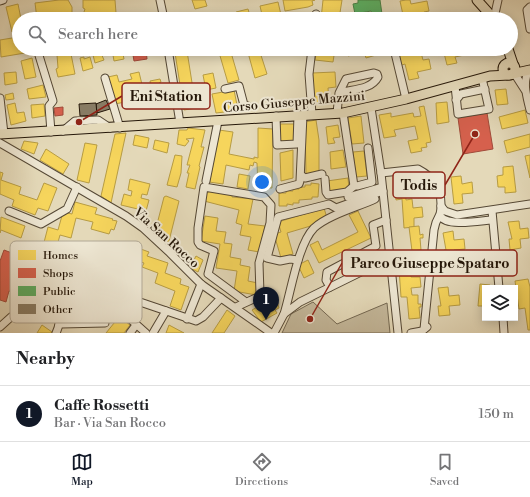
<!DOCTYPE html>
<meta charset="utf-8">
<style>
body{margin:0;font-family:"Libre Bodoni",serif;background:#f6f6f6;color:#202124}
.controls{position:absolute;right:12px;bottom:12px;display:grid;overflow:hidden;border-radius:0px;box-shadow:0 2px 10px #0003}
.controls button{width:36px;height:36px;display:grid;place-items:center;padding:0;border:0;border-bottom:1px solid #e0e0e0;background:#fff;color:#202124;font:20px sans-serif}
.you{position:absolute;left:262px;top:182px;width:14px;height:14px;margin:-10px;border:3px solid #fff;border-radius:50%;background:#1a73e8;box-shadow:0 0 0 6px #1a73e833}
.badge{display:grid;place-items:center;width:26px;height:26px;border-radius:50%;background:#111827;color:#fff;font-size:13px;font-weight:700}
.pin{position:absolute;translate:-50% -33px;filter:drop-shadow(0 1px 2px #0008)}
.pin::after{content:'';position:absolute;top:21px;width:14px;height:12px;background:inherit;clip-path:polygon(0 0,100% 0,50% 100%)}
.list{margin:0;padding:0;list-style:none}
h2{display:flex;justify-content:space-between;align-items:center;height:52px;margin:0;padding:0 16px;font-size:17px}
h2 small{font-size:13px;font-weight:400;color:#757577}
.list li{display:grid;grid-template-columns:26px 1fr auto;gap:12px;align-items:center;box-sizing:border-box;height:56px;padding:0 16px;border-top:1px solid #e0e0e0}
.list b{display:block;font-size:15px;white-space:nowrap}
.list p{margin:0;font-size:13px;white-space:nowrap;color:#757577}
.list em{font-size:13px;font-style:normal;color:#757577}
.icon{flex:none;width:22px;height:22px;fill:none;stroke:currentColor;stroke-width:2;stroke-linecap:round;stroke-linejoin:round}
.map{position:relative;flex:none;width:530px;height:333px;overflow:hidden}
.search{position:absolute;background:#fff;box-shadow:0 2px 10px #0003;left:12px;right:12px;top:12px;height:44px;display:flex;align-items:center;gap:10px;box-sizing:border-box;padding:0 14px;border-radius:22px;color:#757577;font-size:15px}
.sheet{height:108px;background:#fff}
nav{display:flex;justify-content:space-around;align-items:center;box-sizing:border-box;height:56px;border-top:1px solid #e0e0e0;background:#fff;font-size:11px;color:#757577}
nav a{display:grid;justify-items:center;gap:2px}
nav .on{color:#111827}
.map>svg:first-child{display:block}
</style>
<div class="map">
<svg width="530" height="333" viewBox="0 0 530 333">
<rect width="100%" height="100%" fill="#e4d9b9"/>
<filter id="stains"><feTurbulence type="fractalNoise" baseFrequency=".005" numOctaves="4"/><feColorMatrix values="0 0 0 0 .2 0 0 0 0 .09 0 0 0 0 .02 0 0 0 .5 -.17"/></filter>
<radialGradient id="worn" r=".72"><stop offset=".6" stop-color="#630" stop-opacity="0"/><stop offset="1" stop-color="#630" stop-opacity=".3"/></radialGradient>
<path fill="#c4b89b" stroke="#746852" d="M313 302 337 324 387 303 390 333H282L291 314Z"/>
<g fill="#f6d55c" stroke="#b79c43">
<path d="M59 0H68L72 7V19H61L62 16 37 19 35 3Z"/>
<path d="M83 0H115L116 13 96 14V17L83 15 85 9 83 8Z"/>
<path d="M192 0H205L207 6 195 9Z"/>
<path d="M283 0H315L312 1 313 5 308 7 285 11Z"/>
<path d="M323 0H342L339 19H321Z"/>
<path d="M406 0H410L411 4 427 1 429 11 424 12 426 19H399L398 16 403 15 400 1Z"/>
<path d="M278 2 282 19H263L260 6Z"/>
<path d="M18 4 21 19H19V31L12 32 6 7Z"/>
<path d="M248 9 251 19H238L236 12Z"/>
<path d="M220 15 221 19H209V18Z"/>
<path d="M12 38H19V49H25V53L1 57 0 40Z"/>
<path d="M44 49H70L75 74 58 77 56 69 58 68 57 55 53 52 51 54Z"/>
<path d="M112 49H122L124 59 114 61Z"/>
<path d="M218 49H230L239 80 228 83Z"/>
<path d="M247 49H259L267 74 255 78Z"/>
<path d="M317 49H335L333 62 315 60Z"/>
<path d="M347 49H374L376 55 366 58 364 52 348 56Z"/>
<path d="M410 49H420L423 60 429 59 431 69 417 72 419 78 409 80 405 64 399 66 397 56 411 53Z"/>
<path d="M443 49H468L469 54 455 57 457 63 447 65Z"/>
<path d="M187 51 196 108 184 110 175 53Z"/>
<path d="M101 53 104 60 95 63 93 55Z"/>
<path d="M84 57V59L90 57 93 68 83 71 80 58Z"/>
<path d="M32 58 36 77 25 79 21 61Z"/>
<path d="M16 72 17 83 5 85 4 73Z"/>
<path d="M139 72 145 97 136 99 134 92 124 94 126 102 114 104 108 77 117 75 119 82 132 79 130 74Z"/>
<path d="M335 72 336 87 328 88 329 102 314 103 312 73Z"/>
<path d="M213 73 216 88 206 90 203 75Z"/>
<path d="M160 79 161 82 159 83 163 103 154 104 150 81Z"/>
<path d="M43 85 46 97 29 99 27 89Z"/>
<path d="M506 89 508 104 497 105 495 90Z"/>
<path d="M234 90 237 105 232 106 233 111 216 113 212 94Z"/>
<path d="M13 93 14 99 6 100 5 95Z"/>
<path d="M447 102 449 122 437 124 436 103Z"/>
<path d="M15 103 17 113 24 112 26 121 11 125 7 105Z"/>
<path d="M44 104 45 116 32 118 31 105Z"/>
<path d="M424 106 431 142 426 143 427 147 421 148 422 151 411 153 408 141 418 139 415 126 394 130 396 136 384 138 379 115 391 113V117L413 113 414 117 421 116 419 107Z"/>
<path d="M525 110 528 123 502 129 499 117Z"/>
<path d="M361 116 364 143 352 144 348 118Z"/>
<path d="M316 120 319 140V172L306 174 305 122Z"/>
<path d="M279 124H296V141L280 142Z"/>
<path d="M338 125 340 137 333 138 335 143 328 144 326 127Z"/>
<path d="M188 128 205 130 201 147H204L199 166 200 167 195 189 186 187 189 173H187L190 165H187L194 138 186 139 189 141 185 146 177 144 179 130H187Z"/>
<path d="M258 128 273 129 272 188H258L257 163 254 162 253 166 250 165 249 170 226 165 223 184 209 182 219 130 233 132 229 154 254 159V157L258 158Z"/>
<path d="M126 133 111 203 101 196 115 134Z"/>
<path d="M530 134V147L507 153 504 141Z"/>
<path d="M135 135 149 138 147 148 133 145Z"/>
<path d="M155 140 169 143 167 153 153 149Z"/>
<path d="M24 141 38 143 34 154 21 149Z"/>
<path d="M85 143 97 145 89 183 77 180Z"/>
<path d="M46 149 69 164 63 174 40 160Z"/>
<path d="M293 150V178L281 181 280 153Z"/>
<path d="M343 150 346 167 331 169 330 152Z"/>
<path d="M364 151 367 176 356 177 353 152Z"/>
<path d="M175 155 182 156 181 173 177 187 167 185Z"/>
<path d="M530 155V178L525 156Z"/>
<path d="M513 166 516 192 505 193V187H498L497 176 503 175V167Z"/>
<path d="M0 172 3 173 1 180 21 187 19 194 37 200 44 183 57 188 48 211 38 208 35 215 12 206 14 200 0 194Z"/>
<path d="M239 174 250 176 248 189 237 187Z"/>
<path d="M404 176 405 184H408V187H405L406 200 412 199 413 208 422 207 423 217 414 218V227L404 228 402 199 396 200 394 177Z"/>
<path d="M461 176 462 184 472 182 473 193 462 194 463 203 454 204 451 177Z"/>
<path d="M348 178 349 189 329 191 327 181Z"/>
<path d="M130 179 150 184 147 195 142 194 141 198 149 200 146 211 121 205 124 194 131 196 132 191 128 190Z"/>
<path d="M311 183 319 184 318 197H312V199L299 200V203H293V205L287 204V206H279V193H286V191H293V189H299V187H305V185H311Z"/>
<path d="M206 189 232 194V197L253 199 248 224 265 226 259 252 248 250 251 237 240 235 242 225 236 223 239 210 204 201Z"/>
<path d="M166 196 179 201 169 241 166 242 162 241 160 239 161 235 155 232 164 197Z"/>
<path d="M75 202 97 208 95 214 113 219 112 220 117 221 114 230 111 229 109 234 91 229 93 222 76 218 71 238 60 235 55 253 42 250 48 227 58 230 63 212 72 214Z"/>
<path d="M324 208 327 218 314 223V225L287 233 293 254 281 258 274 234 281 232 278 222Z"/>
<path d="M358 211 371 238 319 263 310 245 318 241 322 250 358 232 349 215Z"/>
<path d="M205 216 218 218 216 231 226 232 224 243 232 244 230 257 241 259 240 265 250 267 248 281 258 283 256 295 234 291 237 271 216 268 220 244 201 241Z"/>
<path d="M1 217 25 226 21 238 1 230 0 233Z"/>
<path d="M519 221 520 229 528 228 529 238 520 239 521 248 510 250 509 239H512L508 222Z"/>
<path d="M419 226 420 235 423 234V238H420L421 250 412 251 409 227Z"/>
<path d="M453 231 454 240 464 239 465 249 454 250 455 260 445 261 444 250H446L443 233Z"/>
<path d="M127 244 149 252 147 256 168 263 165 273 181 279 180 284 189 287 181 310 170 306 175 291 155 283 158 273 142 267 144 263 123 256Z"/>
<path d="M196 256 203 260 198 272 190 268Z"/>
<path d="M308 260 314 273 304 278 298 265Z"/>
<path d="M411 268V277H420L421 287 411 288 412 295H418V304H421V307H419L420 318 409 319 407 297H401L399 269Z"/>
<path d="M528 279 530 287V330H528L525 308 519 309 515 281Z"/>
<path d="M480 284 490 285V288H485V306H478Z"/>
<path d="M448 287 449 296 459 295 460 305 449 306 450 315 439 316 438 306H441L438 288Z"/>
<path d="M276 297 279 308 275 310 277 313 261 322 252 310Z"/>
<path d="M227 310 235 316 224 333H212Z"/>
<path d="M119 317 130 325 124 333H106Z"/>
<path d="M42 325 52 332 51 333H37Z"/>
<path d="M169 325 184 333H166Z"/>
</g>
<g fill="#d6604d" stroke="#a14a39">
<path d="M132 49H146L147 59 134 61Z"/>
<path d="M63 107V115L55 116 54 108Z"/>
<path d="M487 113 493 149 463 154 458 118Z"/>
<path d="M4 250 57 270 49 293 31 287 27 297 9 291 6 302 0 300V261Z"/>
</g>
<path fill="#5aae61" stroke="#4a8147" d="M358 0H380L382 14 373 16 371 11 355 14 353 4 358 3Z"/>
<g fill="#887c65" stroke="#251709">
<path d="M106 100 110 109 97 113 96 104Z"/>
<path d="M96 103 97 115 80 116 79 104Z"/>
</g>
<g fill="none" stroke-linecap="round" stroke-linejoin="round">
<g stroke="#554835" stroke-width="9">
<g id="minor">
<path d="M160 0 164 19"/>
<path d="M0 1 3 0"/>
<path d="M530 7 527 10 530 29"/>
<path d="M494 18 498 0"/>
<path d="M315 19 316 14"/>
<path d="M37 49 53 101 49 106 51 132"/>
<path d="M168 49 180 123"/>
<path d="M312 49 309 74 312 114"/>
<path d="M394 49 406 99"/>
<path d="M529 70C522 83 527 97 530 110"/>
<path d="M512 74 516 76 525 90"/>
<path d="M105 78 120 128"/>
<path d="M455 86 458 114 489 109 482 78"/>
<path d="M225 89 239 86 244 105 248 106"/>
<path d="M0 98 4 134"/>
<path d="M456 100 461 94 485 89"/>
<path d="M371 108 381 173 398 333"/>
<path d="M337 113 339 93C353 89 371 90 378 77L377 74 374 73 346 79 339 93"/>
<path d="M343 113 354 186H357L372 182 368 148"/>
<path d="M276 116 277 145 297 144 298 115"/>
<path d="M63 131 75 121 98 120 110 128"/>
<path d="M0 143 126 216 143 228 170 253 201 284 271 333"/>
<path d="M381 173 418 169C433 177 441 187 441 204 441 207 441 213 439 216 436 221 435 224 434 230L424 329"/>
<path d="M301 175 305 178 322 174"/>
<path d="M325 179 326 192 328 195 347 192 354 186"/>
<path d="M206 181 218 121"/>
<path d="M280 189 299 184 300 181 303 115"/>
<path d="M348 197 382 187"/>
<path d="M441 206 445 211 457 215 530 204"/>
<path d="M9 211 41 224 67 209 77 187"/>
<path d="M492 211 499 288"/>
<path d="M440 216C447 227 479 221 491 220"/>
<path d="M298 260 290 259 280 261 267 258 278 217 329 204 336 208 383 191"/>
<path d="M330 287 326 280 327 272 376 246 373 225 386 220"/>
<path d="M109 300 146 333"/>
<path d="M236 307 258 297 260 294 259 263 270 223 271 205 264 197 204 187 198 228V242L200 245 214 251 208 274 246 302"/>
<path d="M284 314C291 292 298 244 314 228 328 215 358 207 375 199"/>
<path d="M503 318 504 333"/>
<path d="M187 319 201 284"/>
<path d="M61 324 105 323"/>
<path d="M0 327 11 317 25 308 59 299 137 301 196 321 203 317 221 298"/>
<path d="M56 333C62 321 58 312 59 299"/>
<path d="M130 333 136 325"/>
<path d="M153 333 166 311"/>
<path d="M274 333 284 314 300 302 365 270 390 264"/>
<path d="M411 333 422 331 427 327"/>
</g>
</g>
<g stroke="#251709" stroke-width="11">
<g id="major">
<path d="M477 0 494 19"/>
<path d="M508 49 513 64"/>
<circle cx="509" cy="69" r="6"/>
<path d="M512 74 530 70"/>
<path d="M0 134 343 113 406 99 490 76 509 75"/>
</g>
</g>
<use href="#minor" stroke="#ede6d2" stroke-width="7"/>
<use href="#major" stroke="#e4d9b9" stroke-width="9"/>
</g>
<g text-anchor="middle" stroke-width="4" stroke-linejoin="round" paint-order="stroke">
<g font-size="13" fill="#251709" stroke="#ede6d2">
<text transform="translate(294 101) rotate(-5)" y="5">Corso Giuseppe Mazzini</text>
<text transform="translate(167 237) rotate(42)" y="5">Via San Rocco</text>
</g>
</g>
<rect x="10" y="241" width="132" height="82" rx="6" fill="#ede6d2" stroke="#b1a896" stroke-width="1"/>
<rect x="18" y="250" width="18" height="10" fill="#f6d55c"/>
<rect x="18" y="268" width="18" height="10" fill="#d6604d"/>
<rect x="18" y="286" width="18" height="10" fill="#5aae61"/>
<rect x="18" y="304" width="18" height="10" fill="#887c65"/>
<g font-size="11" fill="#251709">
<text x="43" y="259">Homes</text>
<text x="43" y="277">Shops</text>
<text x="43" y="295">Public</text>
<text x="43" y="313">Other</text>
</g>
<path fill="none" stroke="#8f2418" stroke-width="1.5" d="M79 122L122 96M475 134L445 185M310 319L342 263"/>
<g fill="#8f2418" stroke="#ede6d2" stroke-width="1.5">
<circle cx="79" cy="122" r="4"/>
<circle cx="475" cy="134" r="4"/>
<circle cx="310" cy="319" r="4"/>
</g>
<g fill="#ede6d2" stroke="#8f2418" stroke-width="1.5">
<rect x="122" y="83" width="88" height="26" rx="4"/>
<rect x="393" y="172" width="52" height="26" rx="4"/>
<rect x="342" y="250" width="175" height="26" rx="4"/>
</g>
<g font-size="14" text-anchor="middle" font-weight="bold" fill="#251709">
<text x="166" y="101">Eni Station</text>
<text x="419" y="190">Todis</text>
<text x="430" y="268">Parco Giuseppe Spataro</text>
</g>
<rect width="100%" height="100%" filter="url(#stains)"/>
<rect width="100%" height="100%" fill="url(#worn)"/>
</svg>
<div class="controls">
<button><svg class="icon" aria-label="layers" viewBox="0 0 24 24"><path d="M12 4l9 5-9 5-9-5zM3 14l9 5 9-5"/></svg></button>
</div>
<div class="you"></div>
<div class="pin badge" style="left:266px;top:320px">1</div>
<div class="search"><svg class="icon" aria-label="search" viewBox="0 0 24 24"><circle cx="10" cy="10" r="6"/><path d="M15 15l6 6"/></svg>Search here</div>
</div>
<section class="sheet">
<h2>Nearby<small></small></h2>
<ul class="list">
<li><span class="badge">1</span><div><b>Caffe Rossetti</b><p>Bar · Via San Rocco</p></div><em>150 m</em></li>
</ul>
</section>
<nav>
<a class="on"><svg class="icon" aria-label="map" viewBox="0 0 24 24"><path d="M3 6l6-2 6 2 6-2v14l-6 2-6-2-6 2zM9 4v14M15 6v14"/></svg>Map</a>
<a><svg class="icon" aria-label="directions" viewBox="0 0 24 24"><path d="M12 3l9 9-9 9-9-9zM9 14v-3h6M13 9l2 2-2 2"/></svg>Directions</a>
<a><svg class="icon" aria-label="saved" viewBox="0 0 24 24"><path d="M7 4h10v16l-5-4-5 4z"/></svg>Saved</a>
</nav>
